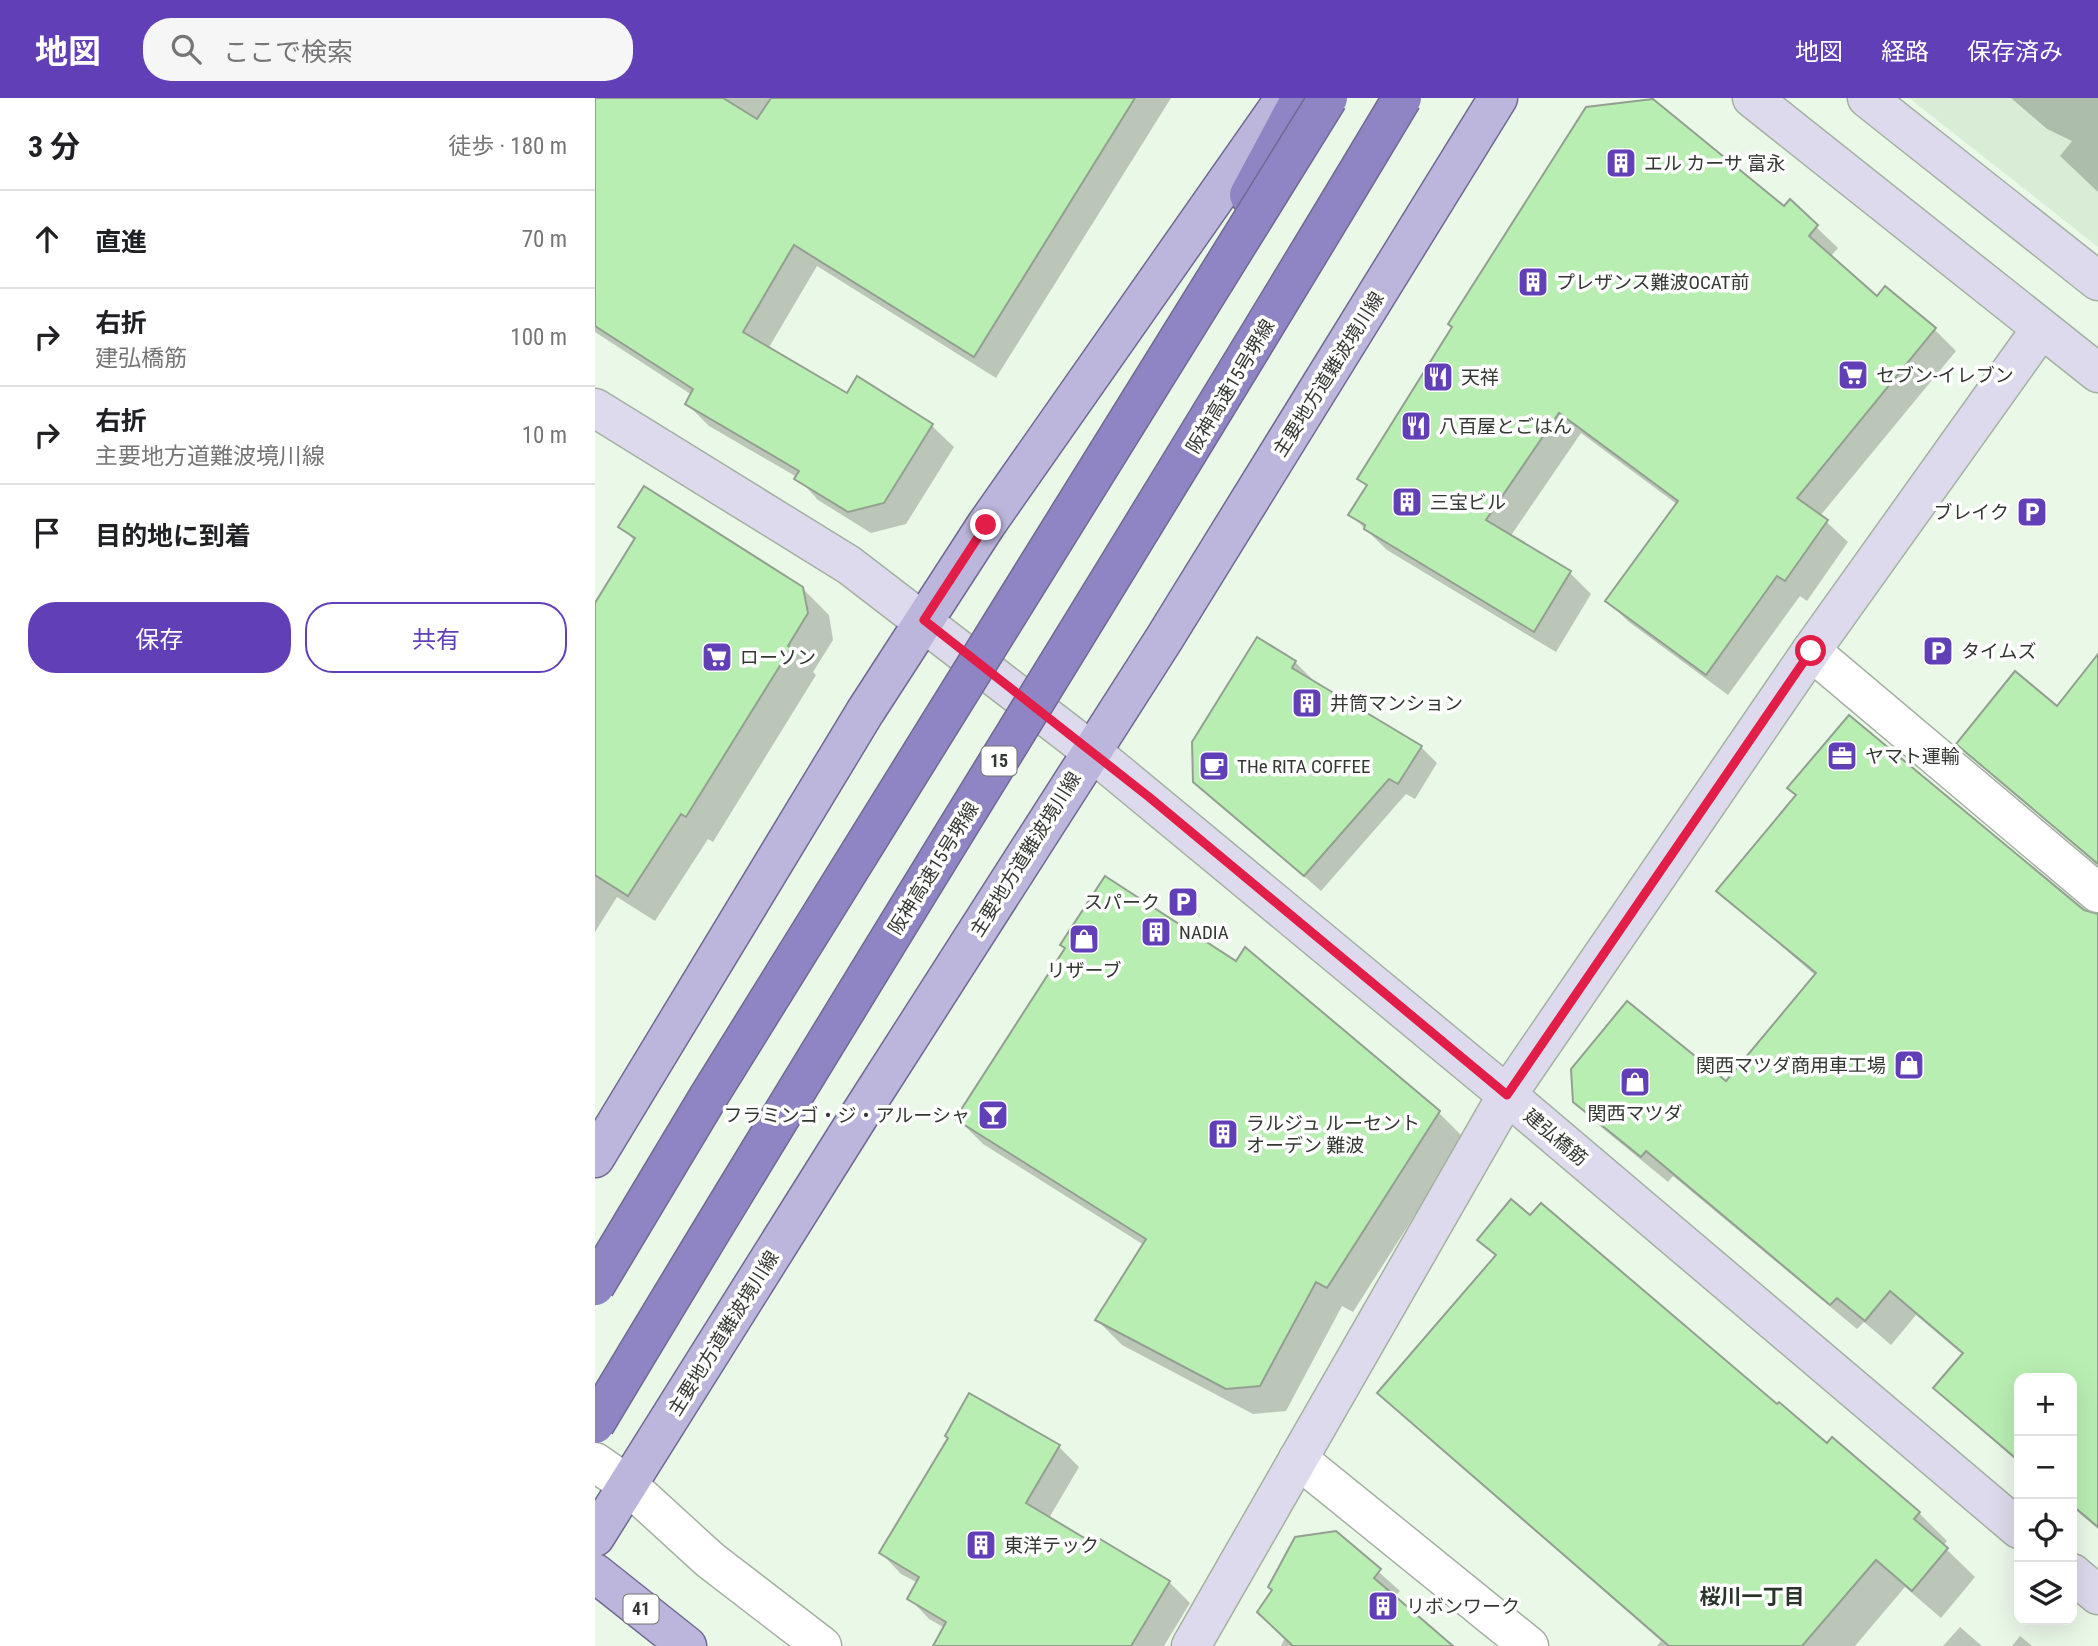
<!DOCTYPE html>
<html lang="ja">
<meta charset="utf-8">
<style>
body{margin:0;font-family:"Roboto Condensed","Noto Sans JP",sans-serif;background:#f6f6f6;color:#202124}
.controls{position:absolute;right:21px;bottom:21px;display:grid;overflow:hidden;border-radius:14px;box-shadow:0 7px 28px #0002}
.controls button{width:63px;height:63px;display:grid;place-items:center;padding:0;border:0;border-bottom:2px solid #e0e0e0;background:#fff;color:#202124;font:35px sans-serif}
.stop{position:absolute;width:21px;height:21px;margin:-16px;border:5px solid #e11d48;border-radius:50%;background:#fff}
.stop.end{background:#e11d48;border-color:#fff;box-shadow:0 2px 7px #0008}
.list{margin:0;padding:0;list-style:none}
h2{display:flex;justify-content:space-between;align-items:center;height:91px;margin:0;padding:0 28px;font-size:30px}
h2 small{font-size:23px;font-weight:400;color:#757577}
.list li{display:grid;grid-template-columns:46px 1fr auto;gap:21px;align-items:center;box-sizing:border-box;height:98px;padding:0 28px;border-top:2px solid #e0e0e0}
.list b{display:block;font-size:26px;white-space:nowrap}
.list p{margin:0;font-size:23px;white-space:nowrap;color:#757577}
.list em{font-size:23px;font-style:normal;color:#757577}
.actions{display:flex;gap:14px;padding:21px 28px}
.actions a{flex:1;padding:16px 0;border:2px solid #613fb7;border-radius:28px;text-align:center;font-size:24px;color:#613fb7}
.actions .main{background:#613fb7;color:#fff}
.icon{flex:none;width:38px;height:38px;fill:none;stroke:currentColor;stroke-width:2;stroke-linecap:round;stroke-linejoin:round}
.map{position:relative;flex:none;width:1503px;height:1548px;overflow:hidden}
header{display:flex;align-items:center;gap:42px;box-sizing:border-box;height:98px;padding:0 35px;background:#613fb7;color:#fff}
header strong{font-size:33px}
nav{display:flex;gap:38px;margin-inline-start:auto;font-size:24px}
.search{width:490px;height:63px;background:#f6f6f6;display:flex;align-items:center;gap:18px;box-sizing:border-box;padding:0 24px;border-radius:28px;color:#757577;font-size:26px}
main{display:flex}
aside{flex:1;background:#fff}
.map>svg:first-child{display:block}
</style>
<header>
<strong>地図</strong>
<div class="search"><svg class="icon" aria-label="search" viewBox="0 0 24 24"><circle cx="10" cy="10" r="6"/><path d="M15 15l6 6"/></svg>ここで検索</div>
<nav><a>地図</a><a>経路</a><a>保存済み</a></nav>
</header>
<main>
<aside>
<h2>3 分<small>徒歩 · 180 m</small></h2>
<ul class="list">
<li><svg class="icon" aria-label="ahead" viewBox="0 0 24 24"><path d="M12 20V5M6 11l6-6 6 6"/></svg><div><b>直進</b></div><em>70 m</em></li>
<li><svg class="icon" aria-label="right" viewBox="0 0 24 24"><path d="M7 20v-9h11M14 6l5 5-5 5"/></svg><div><b>右折</b><p>建弘橋筋</p></div><em>100 m</em></li>
<li><svg class="icon" aria-label="right" viewBox="0 0 24 24"><path d="M7 20v-9h11M14 6l5 5-5 5"/></svg><div><b>右折</b><p>主要地方道難波境川線</p></div><em>10 m</em></li>
<li><svg class="icon" aria-label="arrive" viewBox="0 0 24 24"><path d="M6 21V4h12l-3 4 3 4H6"/></svg><div><b>目的地に到着</b></div></li>
</ul>
<div class="actions"><a class="main">保存</a><a>共有</a></div>
</aside>
<div class="map">
<svg width="1503" height="1548" viewBox="0 0 1503 1548">
<rect width="100%" height="100%" fill="#eaf8e8"/>
<path fill="#d9edd6" d="M1314 0H1503V149Z"/>
<g fill="#0003">
<path d="M0 0H576L401 280 222 168 173 251 252 297 337 328 359 349 311 426 276 435 223 402 202 379 114 328 92 306 97 297 0 234Z"/>
<path d="M1416 0H1503V94L1465 58 1477 43 1452 31Z"/>
<path d="M1195 104 1243 150 1235 159 1282 201 1339 231 1361 253 1225 418 1253 444 1212 503 1205 498 1133 597 1034 524 1012 503 1083 407 986 335 915 439 975 475 996 496 961 554 792 452 756 417 772 389 764 381Z"/>
<path d="M26 429 207 490 234 517 238 542 218 574 221 577 118 744 113 741 60 823 22 799 0 834V508L40 443Z"/>
<path d="M662 542 700 564 717 581 715 583 826 649 842 665 820 701 811 696 726 793 599 683Z"/>
<path d="M1503 593V768L1363 646Z"/>
<path d="M1124 793 1488 813 1503 818V1431L1477 1409V1280H1424V1365L1340 1290 1368 1257 1321 1217 1296 1247 1269 1224 1262 1231 1078 1078 1073 1084 1006 1029 980 1003 1131 986 1221 878Z"/>
<path d="M843 1014 869 1040 758 1214 747 1208 691 1313 658 1316 527 1247 502 1222 549 1147 388 1046 363 1021Z"/>
<path d="M885 1142 1182 1309 1324 1415 1352 1443 1348 1448 1380 1479 1346 1520 1310 1489 1260 1548H1062L1066 1543 813 1322 785 1294 902 1159Z"/>
<path d="M463 1348 484 1369 454 1420 502 1449 574 1484 595 1505 569 1548H350V1530L334 1521 314 1500 323 1485 306 1476 286 1455Z"/>
<path d="M740 1435 805 1493 799 1499 855 1548H686Z"/>
<path d="M1365 1529 1387 1548H1348Z"/>
<path d="M1425 1538 1437 1548H1417Z"/>
</g>
<g fill="#b9eeb2" stroke="#93a091" stroke-width="2">
<path d="M0 0H128L162 21 176 0H540L379 259 199 147 148 234 252 295 262 278 338 326 289 405 253 414 199 381 204 373 90 306 98 291 0 228Z"/>
<path d="M1058 1 1189 108 1195 101 1223 127 1214 138 1282 198 1290 188 1341 230 1202 400 1233 422 1190 483 1182 478 1111 577 1010 503 1083 403 964 315 891 422 976 473 939 534 769 431 770 427 753 417 772 387 762 381 857 229 853 226 991 9Z"/>
<path d="M49 388 208 489 213 515 193 548 196 550 91 719 86 716 33 798 0 777V505L40 440 23 429Z"/>
<path d="M662 539 701 563 697 570 827 648 803 686 794 681 709 778 598 684 597 644Z"/>
<path d="M1503 556V766L1361 646 1420 573 1462 608Z"/>
<path d="M1254 617 1489 812 1503 816V1429L1477 1407V1280H1424V1363L1338 1290 1368 1255 1295 1193 1270 1223 1242 1200 1235 1207 1051 1053 1046 1059 978 1004 976 971 1032 903 1131 983 1221 875 1121 793 1201 697 1192 690Z"/>
<path d="M510 778 641 863 650 849 845 1013 732 1190 721 1184 665 1288 631 1291 500 1222 551 1141 360 1021 470 850 465 847Z"/>
<path d="M916 1101 935 1117 946 1105 1182 1306 1184 1304 1232 1345 1237 1339 1325 1414 1319 1421 1353 1450 1317 1493 1281 1462 1207 1548H1074L782 1295 901 1157 882 1142Z"/>
<path d="M374 1295 465 1347 431 1405 501 1447 505 1441 575 1483 536 1548H338L351 1524 312 1501 324 1479 284 1455 353 1340 350 1338Z"/>
<path d="M741 1433 786 1471 779 1480 858 1548H698L662 1514 677 1492 673 1489 700 1439Z"/>
</g>
<g fill="none" stroke-linecap="round" stroke-linejoin="round">
<g stroke="#a4b1a2" stroke-width="41">
<g id="street">
<path d="M1216 553 1503 795"/>
<path d="M703 1361 934 1548"/>
<path d="M0 1364 33 1387 115 1462 227 1548"/>
</g>
</g>
<g stroke="#a4b1a2" stroke-width="41">
<g id="secondary">
<path d="M1157 0 1503 275"/>
<path d="M1272 0 1503 183"/>
<path d="M0 310 254 467 496 653 912 997 1424 1431"/>
<path d="M1477 1475 1503 1497"/>
<path d="M596 1548 912 997 1216 553 1446 231"/>
</g>
</g>
<g stroke="#6f6a91" stroke-width="41">
<g id="primary">
<path d="M0 1060 270 614 391 427 690 0"/>
<path d="M0 1439 264 1018 569 541 903 0"/>
<path d="M0 1475 92 1548"/>
</g>
</g>
<g stroke="#6f6a91" stroke-width="41">
<path id="highway" d="M654 97 706 0"/>
</g>
<use href="#street" stroke="#fff" stroke-width="38"/>
<use href="#secondary" stroke="#dddaed" stroke-width="38"/>
<use href="#primary" stroke="#bcb6dc" stroke-width="38"/>
<use href="#highway" stroke="#8f85c4" stroke-width="38"/>
<g stroke="#6f6a91" stroke-width="41" stroke-linecap="butt">
<g id="highway-bridge">
<path d="M0 1188 112 1001 733 0"/>
<path d="M0 1326C265 882 542 444 807 0"/>
</g>
</g>
<use href="#highway-bridge" stroke="#8f85c4" stroke-width="38"/>
</g>
<g fill="none" stroke-linecap="round" stroke-linejoin="round">
<path stroke="#e11d48" stroke-width="9" d="M391 427 329 522 554 699 912 997 1216 553"/>
</g>
<defs>
<g id="building-square" transform="scale(1.575)"><rect x="-9" y="-9" width="18" height="18" rx="4" fill="#613fb7" stroke="#fff"/><path d="M-4-6H4V6H1V3H-1V6H-4ZM-2.5-4.3h1.7v1.8h-1.7ZM.8-4.3h1.7v1.8H.8ZM-2.5-1h1.7V.8h-1.7ZM.8-1h1.7V.8H.8Z" fill="#fff"/></g>
<g id="supermarket-square" transform="scale(1.575)"><rect x="-9" y="-9" width="18" height="18" rx="4" fill="#613fb7" stroke="#fff"/><path d="M-6-5.5h2.5l.6 2H6L4.5 2H-2.5L-4.4-4H-6ZM-1.5 3.2a1.3 1.3 0 1 0 .1 0ZM3 3.2a1.3 1.3 0 1 0 .1 0Z" fill="#fff"/></g>
<g id="restaurant-square" transform="scale(1.575)"><rect x="-9" y="-9" width="18" height="18" rx="4" fill="#613fb7" stroke="#fff"/><path d="M-5-6h1v4h1v-4h1v4h1v-4h1v5L-1.5 .5V6h-2V.5L-5-1ZM5-6V6H3V1.5H1.5Q1.5-4 5-6Z" fill="#fff"/></g>
<g id="parking-square" transform="scale(1.575)"><rect x="-9" y="-9" width="18" height="18" rx="4" fill="#613fb7" stroke="#fff"/><path d="M-3.5-5.5H1a3.5 3.5 0 0 1 0 7H-1V5.5H-3.5ZM-1-3.4V-.6H.8a1.4 1.4 0 0 0 0-2.8Z" fill="#fff"/></g>
<g id="office-square" transform="scale(1.575)"><rect x="-9" y="-9" width="18" height="18" rx="4" fill="#613fb7" stroke="#fff"/><path d="M-6-3h4V-5.5h4V-3h4V5H-6ZM-1-4.5V-3h2v-1.5ZM-6 0V1H6V0Z" fill="#fff"/></g>
<g id="cafe-square" transform="scale(1.575)"><rect x="-9" y="-9" width="18" height="18" rx="4" fill="#613fb7" stroke="#fff"/><path d="M-5.5-4.5H6V0H3Q3 3.5 0 3.5H-2.5Q-5.5 3.5-5.5 0ZM3-3.2v2h1.7v-2ZM-6 4.5H4V6H-6Z" fill="#fff"/></g>
<g id="shop-square" transform="scale(1.575)"><rect x="-9" y="-9" width="18" height="18" rx="4" fill="#613fb7" stroke="#fff"/><path d="M-5-2.5h2.3a2.7 3.5 0 0 1 5.4 0H5L5.5 6h-11ZM-1.5-2.5h3a1.5 2.3 0 0 0-3 0Z" fill="#fff"/></g>
<g id="bar-square" transform="scale(1.575)"><rect x="-9" y="-9" width="18" height="18" rx="4" fill="#613fb7" stroke="#fff"/><path d="M-6-5H6L.8 .8V4.5H3.5V6h-7V4.5H-.8V.8Z" fill="#fff"/></g>
</defs>
<g fill-rule="evenodd">
<use href="#building-square" x="1026" y="65"/>
<use href="#building-square" x="938" y="184"/>
<use href="#supermarket-square" x="1258" y="277"/>
<use href="#restaurant-square" x="843" y="279"/>
<use href="#restaurant-square" x="821" y="328"/>
<use href="#building-square" x="812" y="404"/>
<use href="#parking-square" x="1437" y="414"/>
<use href="#parking-square" x="1343" y="553"/>
<use href="#supermarket-square" x="122" y="559"/>
<use href="#building-square" x="712" y="605"/>
<use href="#office-square" x="1247" y="658"/>
<use href="#cafe-square" x="619" y="668"/>
<use href="#parking-square" x="588" y="804"/>
<use href="#building-square" x="561" y="834"/>
<use href="#shop-square" x="489" y="841"/>
<use href="#shop-square" x="1314" y="967"/>
<use href="#shop-square" x="1040" y="984"/>
<use href="#bar-square" x="398" y="1017"/>
<use href="#building-square" x="628" y="1036"/>
<use href="#building-square" x="386" y="1447"/>
<use href="#building-square" x="788" y="1508"/>
</g>
<g text-anchor="middle" stroke-width="7" stroke-linejoin="round" paint-order="stroke">
<g fill="#fff" stroke="#707470" stroke-width="2">
<rect x="386.5" y="648.5" width="35" height="29" rx="5"/>
<rect x="28.5" y="1496.5" width="35" height="29" rx="5"/>
</g>
<g font-size="18" font-weight="bold" fill="#333832">
<text x="404" y="669">15</text>
<text x="46" y="1517">41</text>
</g>
<g font-size="19" fill="#333832" stroke="#fff" text-anchor="start">
<text x="1049" y="72">エル カーサ 富永</text>
<text x="961" y="191">プレザンス難波OCAT前</text>
<text x="1281" y="284">セブン-イレブン</text>
<text x="866" y="286">天祥</text>
<text x="844" y="335">八百屋とごはん</text>
<text x="835" y="411">三宝ビル</text>
<text x="1414" y="421" text-anchor="end">ブレイク</text>
<text x="1366" y="560">タイムズ</text>
<text x="145" y="566">ローソン</text>
<text x="735" y="612">井筒マンション</text>
<text x="1270" y="665">ヤマト運輸</text>
<text x="642" y="675">THe RITA COFFEE</text>
<text x="565" y="811" text-anchor="end">スパーク</text>
<text x="584" y="841">NADIA</text>
<text x="489" y="879" text-anchor="middle">リザーブ</text>
<text x="1291" y="974" text-anchor="end">関西マツダ商用車工場</text>
<text x="1040" y="1022" text-anchor="middle">関西マツダ</text>
<text x="375" y="1024" text-anchor="end">フラミンゴ・ジ・アルーシャ</text>
<text x="651" y="1032">ラルジュ ルーセント<tspan x="651" dy="22">オーデン 難波</tspan></text>
<text x="409" y="1454">東洋テック</text>
<text x="811" y="1515">リボンワーク</text>
</g>
<g font-size="19" fill="#333832" stroke="#fff">
<text transform="translate(733 276) rotate(-58)" y="7">主要地方道難波境川線</text>
<text transform="translate(635 288) rotate(-59)" y="7">阪神高速15号堺線</text>
<text transform="translate(430 756) rotate(-58)" y="7">主要地方道難波境川線</text>
<text transform="translate(338 770) rotate(-58)" y="7">阪神高速15号堺線</text>
<text transform="translate(961 1039) rotate(40)" y="7">建弘橋筋</text>
<text transform="translate(128 1235) rotate(-58)" y="7">主要地方道難波境川線</text>
</g>
<g font-size="21" font-weight="bold" fill="#2a3529" stroke="#fff">
<text x="1157" y="1506">桜川一丁目</text>
</g>
</g>
</svg>
<div class="controls">
<button>+</button>
<button>−</button>
<button><svg class="icon" aria-label="locate" viewBox="0 0 24 24"><circle cx="12" cy="12" r="6"/><path d="M12 2v4M12 18v4M2 12h4M18 12h4"/></svg></button>
<button><svg class="icon" aria-label="layers" viewBox="0 0 24 24"><path d="M12 4l9 5-9 5-9-5zM3 14l9 5 9-5"/></svg></button>
</div>
<div class="stop" style="left:1216px;top:553px"></div>
<div class="stop end" style="left:391px;top:427px"></div>
</div>
</main>
